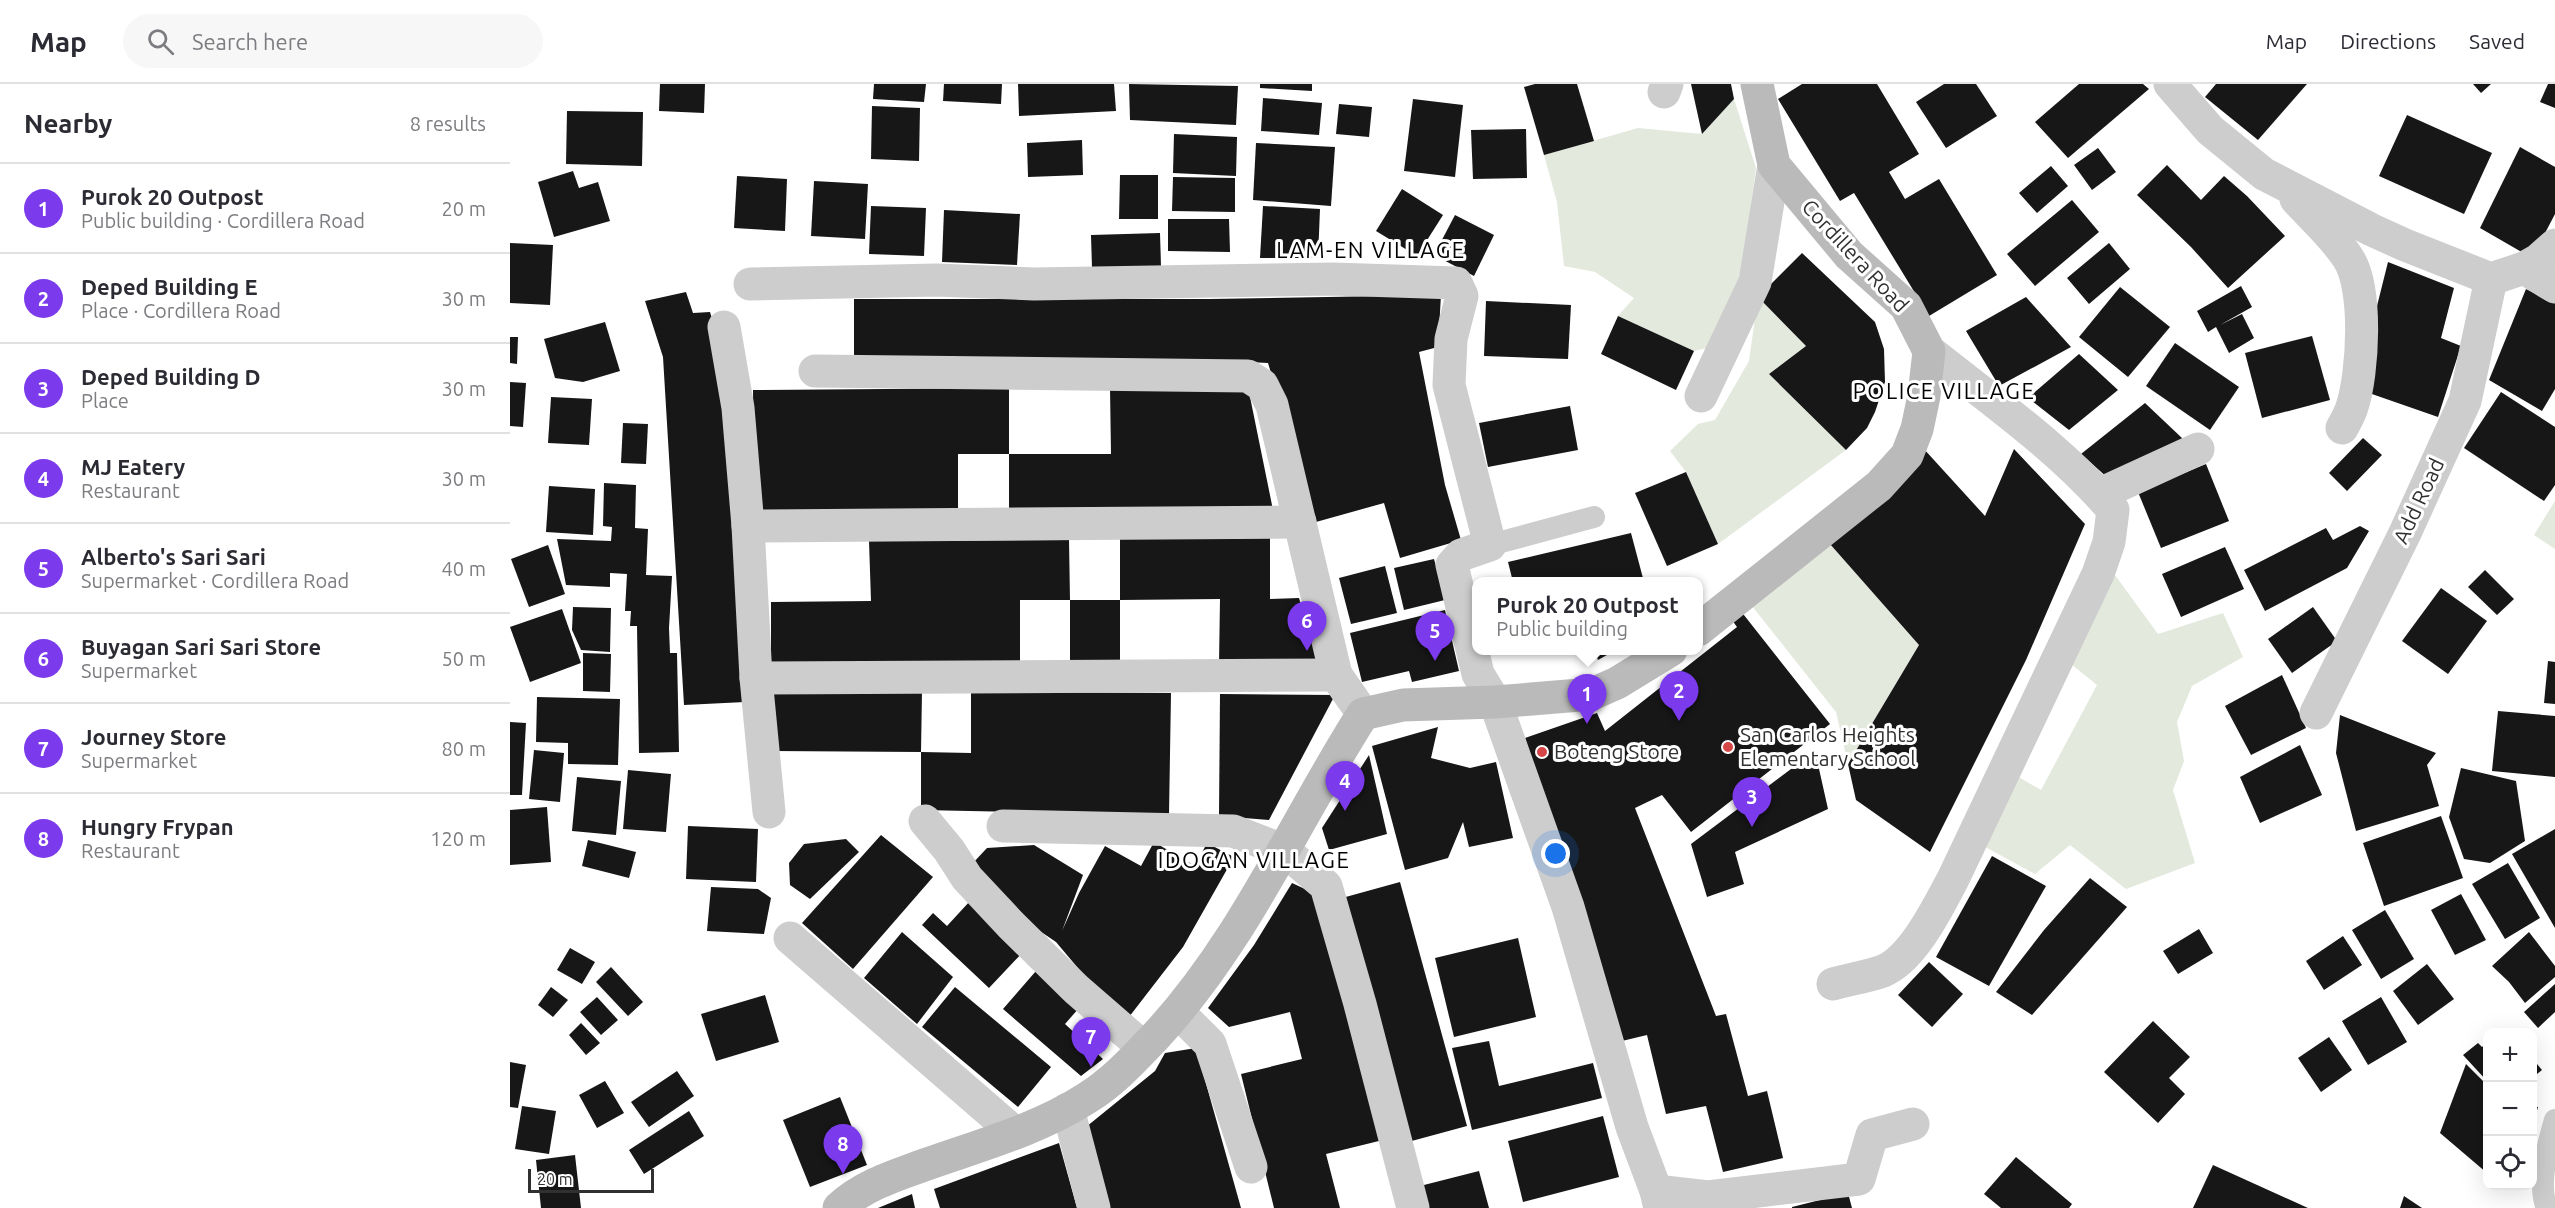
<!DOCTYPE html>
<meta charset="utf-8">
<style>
body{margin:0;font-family:Ubuntu,sans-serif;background:#f7f7f7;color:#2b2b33}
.controls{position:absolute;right:18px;bottom:18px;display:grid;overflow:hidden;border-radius:12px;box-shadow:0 6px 24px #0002}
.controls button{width:54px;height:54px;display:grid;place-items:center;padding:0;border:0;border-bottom:2px solid #e1e1e2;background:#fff;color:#2b2b33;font:30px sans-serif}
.scale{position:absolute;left:18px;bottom:15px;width:126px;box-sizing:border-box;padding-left:6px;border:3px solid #303030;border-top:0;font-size:16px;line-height:21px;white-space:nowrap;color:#303030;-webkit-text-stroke:4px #fff;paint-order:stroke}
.you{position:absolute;left:1046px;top:770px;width:21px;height:21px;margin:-15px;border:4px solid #fff;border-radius:50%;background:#1a73e8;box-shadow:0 0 0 9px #1a73e833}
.badge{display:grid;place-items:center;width:39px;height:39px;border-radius:50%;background:#7c3aed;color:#fff;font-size:20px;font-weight:700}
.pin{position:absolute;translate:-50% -50px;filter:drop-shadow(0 2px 3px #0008)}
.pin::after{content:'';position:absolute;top:32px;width:21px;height:18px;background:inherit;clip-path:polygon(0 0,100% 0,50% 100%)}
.popup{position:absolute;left:962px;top:493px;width:231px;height:78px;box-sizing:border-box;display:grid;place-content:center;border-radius:12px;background:#fff;filter:drop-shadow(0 2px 4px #0005);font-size:20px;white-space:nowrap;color:#7c7c81}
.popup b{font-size:22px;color:#2b2b33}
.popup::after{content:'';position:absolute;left:50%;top:100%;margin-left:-12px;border:12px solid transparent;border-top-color:#fff}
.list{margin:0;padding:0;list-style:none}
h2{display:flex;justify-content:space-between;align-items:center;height:78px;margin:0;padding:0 24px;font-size:26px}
h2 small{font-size:20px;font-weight:400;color:#7c7c81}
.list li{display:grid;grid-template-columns:39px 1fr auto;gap:18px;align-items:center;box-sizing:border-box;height:90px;padding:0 24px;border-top:2px solid #e1e1e2}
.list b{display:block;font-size:22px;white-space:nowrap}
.list p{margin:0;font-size:20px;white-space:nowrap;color:#7c7c81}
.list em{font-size:20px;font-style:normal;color:#7c7c81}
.icon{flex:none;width:33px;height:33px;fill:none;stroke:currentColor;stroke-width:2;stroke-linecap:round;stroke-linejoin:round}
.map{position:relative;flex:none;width:2045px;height:1124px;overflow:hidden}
header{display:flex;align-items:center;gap:36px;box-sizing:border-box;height:84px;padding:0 30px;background:#fff;border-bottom:2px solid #e1e1e2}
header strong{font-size:28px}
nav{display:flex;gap:33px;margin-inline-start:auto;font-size:21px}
.search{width:420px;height:54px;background:#f7f7f7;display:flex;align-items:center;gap:15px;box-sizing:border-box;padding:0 21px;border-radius:33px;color:#7c7c81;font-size:22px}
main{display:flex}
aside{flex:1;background:#fff}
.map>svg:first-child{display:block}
</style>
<header>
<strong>Map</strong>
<div class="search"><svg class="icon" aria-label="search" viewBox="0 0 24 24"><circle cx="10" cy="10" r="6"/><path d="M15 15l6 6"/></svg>Search here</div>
<nav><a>Map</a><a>Directions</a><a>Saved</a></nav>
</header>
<main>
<aside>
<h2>Nearby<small>8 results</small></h2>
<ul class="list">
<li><span class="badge">1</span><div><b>Purok 20 Outpost</b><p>Public building · Cordillera Road</p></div><em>20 m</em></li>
<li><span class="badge">2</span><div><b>Deped Building E</b><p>Place · Cordillera Road</p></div><em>30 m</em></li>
<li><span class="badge">3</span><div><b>Deped Building D</b><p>Place</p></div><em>30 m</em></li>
<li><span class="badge">4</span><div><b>MJ Eatery</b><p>Restaurant</p></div><em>30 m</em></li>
<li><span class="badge">5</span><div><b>Alberto's Sari Sari</b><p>Supermarket · Cordillera Road</p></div><em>40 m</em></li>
<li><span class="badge">6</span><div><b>Buyagan Sari Sari Store</b><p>Supermarket</p></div><em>50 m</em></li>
<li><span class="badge">7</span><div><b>Journey Store</b><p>Supermarket</p></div><em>80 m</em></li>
<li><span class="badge">8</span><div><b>Hungry Frypan</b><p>Restaurant</p></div><em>120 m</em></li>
</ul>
</aside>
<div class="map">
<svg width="2045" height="1124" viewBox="0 0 2045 1124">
<rect width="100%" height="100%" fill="#fff"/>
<g fill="#e3e9dd">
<path d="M1224 15 1246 84 1234 174 1226 205 1202 263 1184 267 1108 232 1124 214 1085 188 1054 182 1047 118 1034 71 1128 44 1192 50Z"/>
<path d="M1248 213 1296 262 1259 290 1336 366 1208 460 1176 388 1160 367 1188 340 1205 336 1239 277Z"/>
<path d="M2045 417V465L2024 451Z"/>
<path d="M1320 460 1409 561 1338 680 1326 628 1242 522Z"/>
<path d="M1605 491 1648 550 1713 529 1733 573 1682 602 1667 638 1674 677 1663 706 1685 779 1616 805 1560 761 1525 790 1468 759 1502 689 1531 706 1587 601 1556 576Z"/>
</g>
<g fill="#171717">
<path d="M150 0H195L194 29 149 27Z"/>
<path d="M364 0H416L414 18 363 15Z"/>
<path d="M434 0H492L491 20 433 17Z"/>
<path d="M508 0H604L606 27 509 32Z"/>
<path d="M619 0 728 2 726 41 620 36Z"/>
<path d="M750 0H802V7L750 4Z"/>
<path d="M1025 0H1067L1084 57 1034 71 1014 3Z"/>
<path d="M1181 0H1221L1224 15 1192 50Z"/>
<path d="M1292 0H1367L1409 70 1379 88 1395 115 1429 95 1487 191 1419 232 1344 109 1330 117 1268 15Z"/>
<path d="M1434 0H1466L1487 32 1436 64 1406 18Z"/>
<path d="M1569 0H1633L1639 5 1558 74 1525 38Z"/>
<path d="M1706 0H1797L1748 56 1695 13Z"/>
<path d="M1963 0H1981L1971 9Z"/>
<path d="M2038 0H2045V24L2030 18Z"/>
<path d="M753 14 812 19 809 51 751 47Z"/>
<path d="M903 15 953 21 945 93 894 87Z"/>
<path d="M829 20 862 23 859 53 826 50Z"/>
<path d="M362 22 410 24 409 77 361 75Z"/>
<path d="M57 27 133 28 132 82 56 80Z"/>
<path d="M1897 31 1982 69 1954 130 1869 92Z"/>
<path d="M1016 45 1017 94 963 95 961 46Z"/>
<path d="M664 50 727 53 726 92 663 89Z"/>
<path d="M572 56 573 91 518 93 517 59Z"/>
<path d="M746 59 825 63 821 122 743 116Z"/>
<path d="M2010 63 2045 83V130L2022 174 1970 144Z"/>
<path d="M1588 64 1606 88 1582 106 1564 81Z"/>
<path d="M1657 81 1691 116 1714 92 1737 112 1775 152 1718 204 1681 163 1627 111Z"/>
<path d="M1541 82 1558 102 1527 129 1509 109Z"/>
<path d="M63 87 69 104 88 98 100 137 44 153 28 98Z"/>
<path d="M610 91H648V135H609Z"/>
<path d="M227 92 277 95 275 147 224 144Z"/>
<path d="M663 93 725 94V128L662 127Z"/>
<path d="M304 97 358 100 355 155 301 152Z"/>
<path d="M892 105 933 131 907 172 866 147Z"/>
<path d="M1562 116 1589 148 1525 202 1497 170Z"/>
<path d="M361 122 416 124 414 172 359 170Z"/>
<path d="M753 122 810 125 808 174H750Z"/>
<path d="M434 126 510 130 507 181 432 178Z"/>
<path d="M945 131 984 151 964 192 924 171Z"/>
<path d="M658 135H719L720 168 658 167Z"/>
<path d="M650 149 651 182 582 184 581 151Z"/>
<path d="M0 159 43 161 40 221 0 219Z"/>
<path d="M1599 159 1620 185 1579 220 1557 194Z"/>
<path d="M1292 169 1365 238 1374 265 1375 298 1365 328 1357 344 1336 366 1259 290 1296 262 1248 213Z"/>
<path d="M1878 178 1944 204 1931 254 1951 262 1928 333 1859 309 1865 230Z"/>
<path d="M1731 202 1742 223 1710 241 1732 230 1744 254 1719 269 1706 243 1698 248 1687 227Z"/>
<path d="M1610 203 1660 243 1618 293 1569 253Z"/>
<path d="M2016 205 2045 219V305L2032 327 1979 296Z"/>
<path d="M176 208 183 229 200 228 213 270 235 618 174 621 153 273 135 217Z"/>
<path d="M931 211 928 263 909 268 935 401 951 456 890 474 874 419 806 438 758 279 698 276 344 273V215H699Z"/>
<path d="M1516 213 1561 263 1489 302 1456 247Z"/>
<path d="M976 217 1061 221 1058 275 974 272Z"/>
<path d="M1108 232 1184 267 1166 306 1091 270Z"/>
<path d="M95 238 110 287 73 298 45 294 34 255Z"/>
<path d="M1802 252 1820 316 1752 334 1735 269Z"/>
<path d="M0 253H8L7 280 0 279Z"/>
<path d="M1665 259 1729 303 1700 346 1636 302Z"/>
<path d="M1569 270 1608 306 1559 346 1518 314Z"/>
<path d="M0 298 16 299 13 343 0 342Z"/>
<path d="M738 303 763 426 499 427V370H601L600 304Z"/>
<path d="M499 304V370H448V427L244 428 243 306Z"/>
<path d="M1991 308 2045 343V401L2034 417 1954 364Z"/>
<path d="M41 313 82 315 79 361 38 359Z"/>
<path d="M1635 319 1673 355 1599 395 1571 370Z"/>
<path d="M1060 322 1068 366 978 383 969 339Z"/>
<path d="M113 339 138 340 136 380 111 379Z"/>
<path d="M1853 354 1872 371 1837 407 1819 389Z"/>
<path d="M1413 364 1475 432 1504 365 1575 440 1516 576 1420 768 1346 716 1338 680 1409 561 1320 460Z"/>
<path d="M1696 380 1719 437 1651 464 1628 408Z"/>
<path d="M1176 388 1208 460 1157 482 1125 409Z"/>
<path d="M94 399 126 401 125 444 138 445 136 491 162 492 159 544 160 569H167L169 668 129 669 127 542H120L121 527H115L117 490 100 489V503L56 501 47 455 101 457 102 443 93 442Z"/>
<path d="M39 402 85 405 83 451 36 448Z"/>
<path d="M1850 442 1859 447 1837 484 1755 527 1734 486 1816 444 1823 456Z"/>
<path d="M1121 449 1134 498H1003L998 478Z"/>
<path d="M760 454V515L789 514 809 580H709L710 515 610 516V455Z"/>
<path d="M559 456 560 516H610V581H560V516H510V581L261 582V518L361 517 359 457Z"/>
<path d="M38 461 55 510 19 523 1 475Z"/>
<path d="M1715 463 1734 505 1671 533 1652 490Z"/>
<path d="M924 475 935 516 894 526 884 484Z"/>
<path d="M875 482 887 529 841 540 829 494Z"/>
<path d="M1975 486 2004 515 1987 531 1958 503Z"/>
<path d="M1931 504 1977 537 1938 590 1892 557Z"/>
<path d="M63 523 101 524 100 568 71 566 62 546Z"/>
<path d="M1803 523 1827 557 1782 589 1758 555Z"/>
<path d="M52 525 71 579 20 598 0 543Z"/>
<path d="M935 526 949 587 902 598 899 587 852 598 840 549Z"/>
<path d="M1230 526 1320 640 1181 748 1152 711 1125 724 1206 932 1216 930 1238 1012 1257 1007 1273 1074 1213 1088 1196 1022 1156 1030 1137 951 1112 957 1015 654 1087 629 1095 647 1227 543 1219 532Z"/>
<path d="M1085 567H1104L1088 576Z"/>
<path d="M73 569 101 570 100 608 73 607Z"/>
<path d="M2038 577 2045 578V620L2034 619Z"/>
<path d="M1772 591 1796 644 1741 671 1715 622Z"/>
<path d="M263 606 412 607 411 668 262 667Z"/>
<path d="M461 608 661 609 659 731 411 726V668L461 669Z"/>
<path d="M710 610 825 611 759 736 709 732Z"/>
<path d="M27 613 110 615 108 681 58 680V659L26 658Z"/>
<path d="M1988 627 2045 632V693L1982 687Z"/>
<path d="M1830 631 1926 669 1917 681 1929 722 1846 747 1826 669Z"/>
<path d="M0 638 16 639 12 711H0Z"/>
<path d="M928 643 921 674 960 684 986 678 1003 754 959 763 953 738 938 774 895 786 862 662Z"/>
<path d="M1790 661 1812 711 1750 739 1730 693Z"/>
<path d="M24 666 54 669 50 718 19 715Z"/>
<path d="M1305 667 1318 725 1225 768 1234 800 1197 813 1181 760Z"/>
<path d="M859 671 877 750 819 766 812 744Z"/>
<path d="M1951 684 2006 697 2015 757 1980 779 1954 775 1939 733Z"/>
<path d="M118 686 161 690 156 748 113 745Z"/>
<path d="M67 693 111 697 106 751 62 747Z"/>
<path d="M37 723 41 778 0 781V726Z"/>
<path d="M1931 732 1953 794 1874 822 1853 759Z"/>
<path d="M178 742 248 745 246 798 176 795Z"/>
<path d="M2045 745V844L2002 770Z"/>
<path d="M371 751 423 793 343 885 292 839Z"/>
<path d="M336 755 349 768 300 815 280 801 279 779 294 760Z"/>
<path d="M78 756 126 768 119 794 72 782Z"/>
<path d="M644 758 685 782 697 759 724 773 673 863 619 933 573 890 546 858 512 835 462 780 477 764 524 761 573 791 552 847 569 809 595 762 631 782Z"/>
<path d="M1482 772 1536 802 1479 902 1426 873Z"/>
<path d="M1998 779 2030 834 1995 855 1962 800Z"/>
<path d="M1580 794 1617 823 1522 931 1486 908 1534 846Z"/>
<path d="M890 798 957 1042 898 1058 832 814Z"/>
<path d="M782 799 808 811 873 1056 816 1070 830 1124H764L731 990 792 975 780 928 719 943 698 924 744 861Z"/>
<path d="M201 803 248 805 261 814 254 850 197 847Z"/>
<path d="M1951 810 1976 856 1945 871 1921 826Z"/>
<path d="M460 817 514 867 479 904 412 841 423 829 437 842Z"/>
<path d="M1875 826 1904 875 1871 895 1842 846Z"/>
<path d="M1689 845 1703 869 1668 890 1653 867Z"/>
<path d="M392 848 443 893 407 940 354 894Z"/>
<path d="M2019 848 2045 882V893L2015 919 1999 898 1982 882Z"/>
<path d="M1833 852 1852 881 1814 906 1796 877Z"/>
<path d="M1008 854 1026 933 944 953 925 874Z"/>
<path d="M60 864 85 878 72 900 47 886Z"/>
<path d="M1419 878 1453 910 1422 943 1388 911Z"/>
<path d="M1917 880 1944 915 1908 941 1883 907Z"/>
<path d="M101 883 133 918 118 932 86 898Z"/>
<path d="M526 887 569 924 555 940 593 975 571 992 493 925Z"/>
<path d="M2045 900V928L2028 944 2014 928Z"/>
<path d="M41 903 58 916 43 933 28 921Z"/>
<path d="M445 903 541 983 508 1023 412 943Z"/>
<path d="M255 911 269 958 206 977 191 930Z"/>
<path d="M87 913 108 936 91 951 70 928Z"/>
<path d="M1871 913 1897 958 1858 981 1832 937Z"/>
<path d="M1643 937 1680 973 1659 994 1675 1010 1648 1039 1594 988Z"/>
<path d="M71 939 90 959 76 971 59 951Z"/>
<path d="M1819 953 1842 986 1811 1008 1788 974Z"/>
<path d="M979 957 989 1002 1083 979 1092 1014 962 1046 942 964Z"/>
<path d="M1968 959 1972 963 1977 959V997L1953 971Z"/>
<path d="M686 964 731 1124H600L576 1043 645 987 655 969Z"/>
<path d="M2022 974 2032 986 2022 994Z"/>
<path d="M0 978 16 981 8 1024 0 1023Z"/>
<path d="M1956 980 1977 1001V1089L1930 1049Z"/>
<path d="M167 987 184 1012 139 1043 121 1018Z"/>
<path d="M95 997 114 1029 87 1044 69 1011Z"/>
<path d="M330 1013 357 1081 300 1103 273 1036Z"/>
<path d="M12 1022 46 1027 39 1070 5 1065Z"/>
<path d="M2022 1022 2028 1023 2023 1040H2022Z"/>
<path d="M179 1027 194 1052 134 1090 119 1066Z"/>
<path d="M1093 1032 1109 1093 1013 1118 998 1057Z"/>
<path d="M549 1059 567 1124H430L424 1105Z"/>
<path d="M65 1071 71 1124H31L26 1076Z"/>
<path d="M1506 1073 1562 1120 1559 1124H1491L1474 1110Z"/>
<path d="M1703 1081 1798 1124H1683Z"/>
<path d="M969 1087 979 1124H916L910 1102Z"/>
<path d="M1338 1109 1342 1124H1282V1123Z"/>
<path d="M402 1110 405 1124H368Z"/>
<path d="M1894 1112 1912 1124H1890Z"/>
</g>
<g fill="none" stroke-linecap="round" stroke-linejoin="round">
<g stroke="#cdcdcd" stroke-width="22">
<path d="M980 461 1084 433"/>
<path d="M2037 1124C2027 1102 2038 1059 2045 1036"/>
</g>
<g stroke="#cdcdcd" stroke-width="33">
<path d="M1660 0 1700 46 1754 90 1862 146 1895 161 1981 195 2014 184 2028 176 2045 161"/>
<path d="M1154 8 1157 0"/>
<path d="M1786 115C1803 134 1824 152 1838 174 1858 204 1853 289 1842 323 1840 330 1836 337 1832 344"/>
<path d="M2014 184 2045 203"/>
<path d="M240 200 427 196 524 200 823 195 946 199 952 212 941 255 939 301 980 461 951 471 942 481 968 590 985 618 1058 823 1122 1043 1146 1107 1150 1124"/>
<path d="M214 243 228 324 238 442 246 594 259 728"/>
<path d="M305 287 738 292 752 301 762 321 826 591 853 630"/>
<path d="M1191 312 1245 198 1264 81"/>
<path d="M1590 410 1688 365"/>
<path d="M238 442 790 438"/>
<path d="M246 594 826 591"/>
<path d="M1806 629 1895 449 1955 317 1981 195"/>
<path d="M415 737 439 766 457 794 501 841 566 905 634 964"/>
<path d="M493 742 723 747 775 767 816 802 850 920 903 1124"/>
<path d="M280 854 505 1049"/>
<path d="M1323 900C1339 895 1357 893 1373 887 1403 875 1428 823 1443 795L1588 490 1599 458 1603 426C1551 365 1482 317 1419 267"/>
<path d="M668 928 700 960 741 1083"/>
<path d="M558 1025 584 1124"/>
<path d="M1146 1107 1198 1113 1349 1095 1362 1051 1403 1040"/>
</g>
<g stroke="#bababa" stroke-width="33">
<path d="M1188 546 1369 402 1397 371 1407 345 1414 312 1419 267 1396 222 1339 171 1264 81 1247 0"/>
<path d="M329 1124C353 1101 387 1091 417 1080 471 1061 529 1045 577 1014 603 998 623 976 644 954 733 859 784 738 853 630L893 621 985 618 1082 610 1107 599 1161 566"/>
</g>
</g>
<g fill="#d44648" stroke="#fff" stroke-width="2">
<circle cx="1218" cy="663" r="6"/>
<circle cx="1032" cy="668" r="6"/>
</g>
<g text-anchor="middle" stroke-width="6" stroke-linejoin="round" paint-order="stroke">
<g font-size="21" fill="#303030" stroke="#fff">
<text transform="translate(1345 172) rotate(47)" y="7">Cordillera Road</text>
<text transform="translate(1909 417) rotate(-65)" y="7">Add Road</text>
</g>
<g font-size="21" fill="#303030" stroke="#fff" text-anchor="start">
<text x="1230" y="658">San Carlos Heights<tspan x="1230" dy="24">Elementary School</tspan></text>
<text x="1044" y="675">Boteng Store</text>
</g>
<g font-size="22" letter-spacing="1.5" fill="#000" stroke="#fff">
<text x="861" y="174">LAM-EN VILLAGE</text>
<text x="1434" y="315">POLICE VILLAGE</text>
<text x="744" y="784">IDOGAN VILLAGE</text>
</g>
</g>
</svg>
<div class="controls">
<button>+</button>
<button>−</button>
<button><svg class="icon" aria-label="locate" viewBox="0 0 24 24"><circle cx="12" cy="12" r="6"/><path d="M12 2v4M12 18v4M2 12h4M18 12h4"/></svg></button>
</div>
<div class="scale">20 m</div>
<div class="you"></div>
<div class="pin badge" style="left:1077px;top:640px">1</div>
<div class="popup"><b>Purok 20 Outpost</b>Public building</div>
<div class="pin badge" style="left:1169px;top:637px">2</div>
<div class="pin badge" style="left:1242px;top:743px">3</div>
<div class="pin badge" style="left:835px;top:727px">4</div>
<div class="pin badge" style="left:925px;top:577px">5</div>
<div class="pin badge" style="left:797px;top:567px">6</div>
<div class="pin badge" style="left:581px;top:983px">7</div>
<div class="pin badge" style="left:333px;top:1090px">8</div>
</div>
</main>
